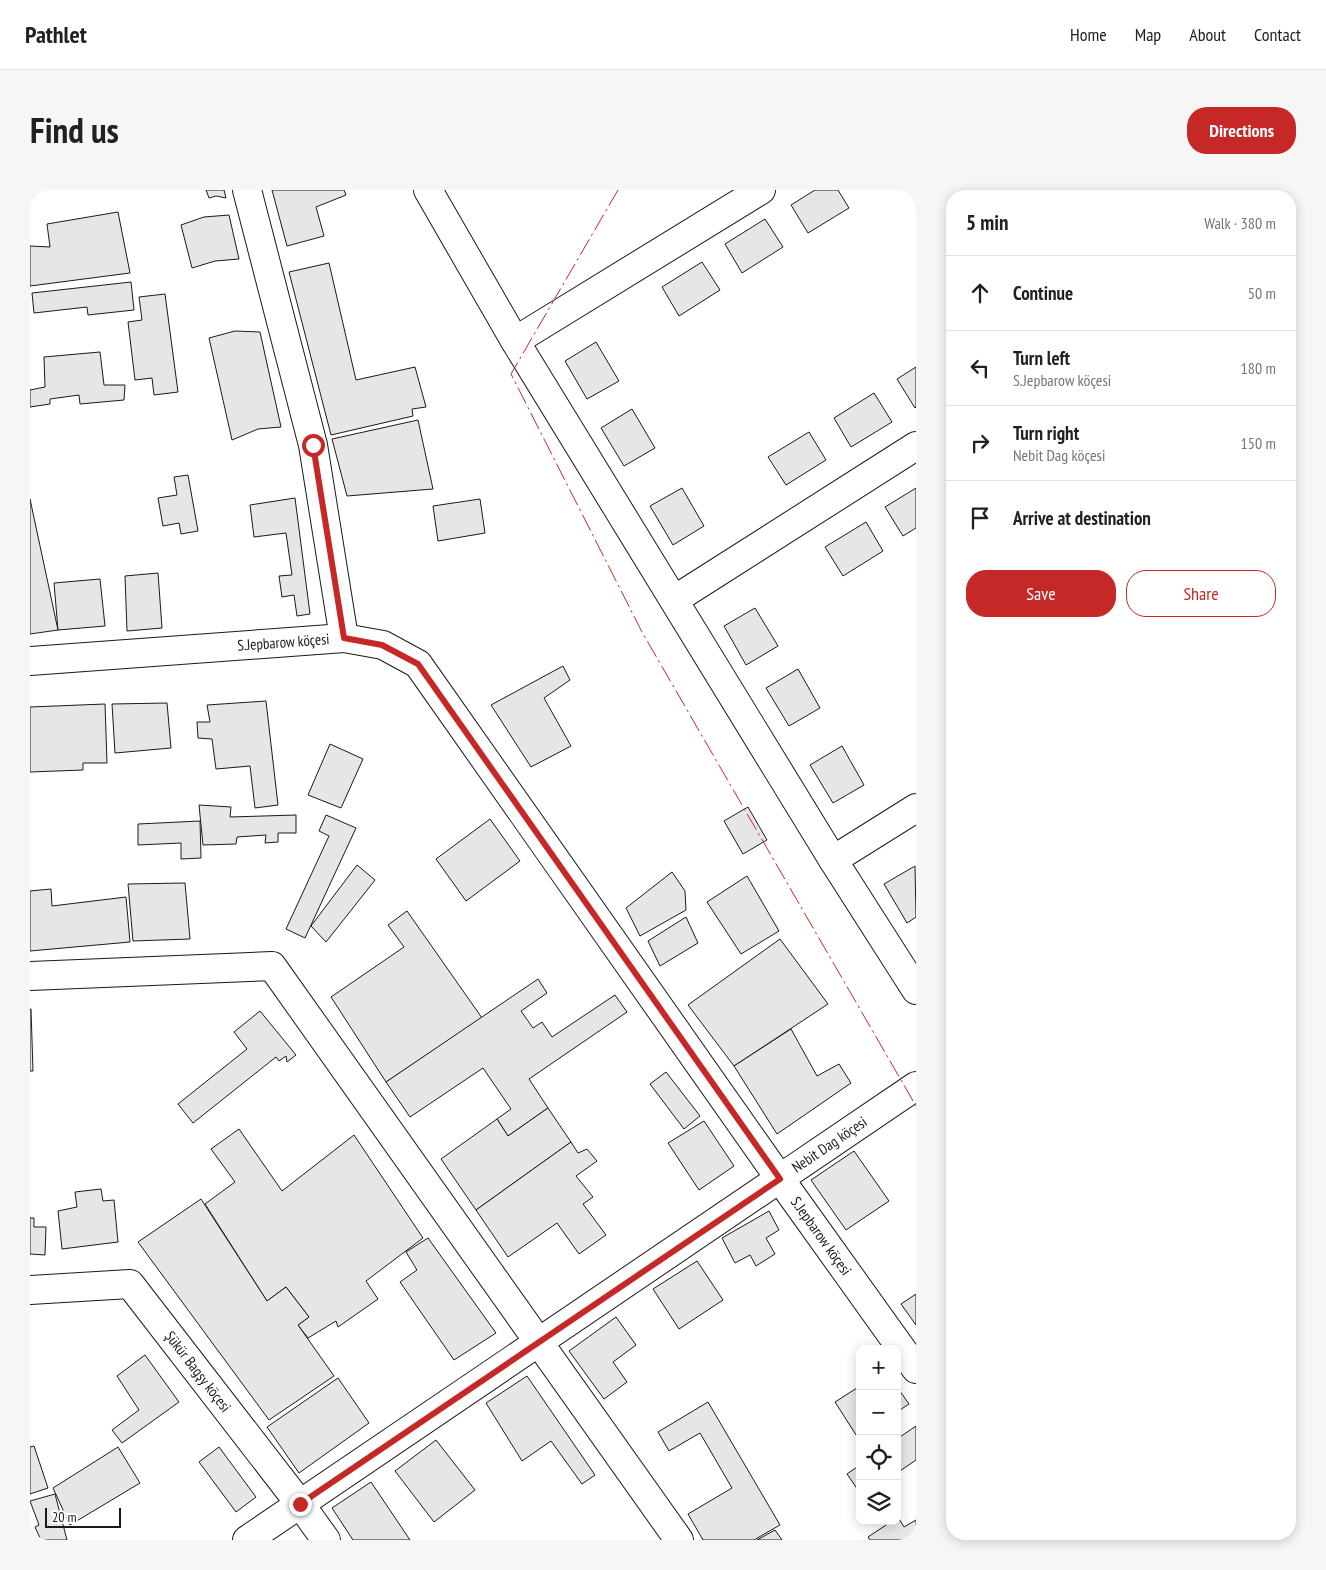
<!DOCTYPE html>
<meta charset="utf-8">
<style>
body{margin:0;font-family:"PT Sans Narrow",sans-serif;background:#f6f6f6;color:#202124}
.controls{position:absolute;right:15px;bottom:15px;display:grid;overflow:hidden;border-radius:10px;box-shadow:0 2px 12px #0003}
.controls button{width:45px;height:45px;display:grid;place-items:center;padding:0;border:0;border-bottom:1px solid #e0e0e0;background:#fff;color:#202124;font:25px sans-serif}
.scale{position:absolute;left:15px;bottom:12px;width:76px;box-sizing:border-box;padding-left:5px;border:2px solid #1a1a1a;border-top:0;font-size:14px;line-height:18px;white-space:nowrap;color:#1a1a1a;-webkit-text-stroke:4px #fff;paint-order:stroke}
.stop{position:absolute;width:15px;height:15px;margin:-11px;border:4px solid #c62828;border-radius:50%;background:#fff}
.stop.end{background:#c62828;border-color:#fff;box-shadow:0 1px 5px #0008}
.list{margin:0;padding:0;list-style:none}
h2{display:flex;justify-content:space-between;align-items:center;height:65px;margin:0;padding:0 20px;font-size:21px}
h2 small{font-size:16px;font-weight:400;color:#757577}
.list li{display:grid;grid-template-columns:32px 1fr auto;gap:15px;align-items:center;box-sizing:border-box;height:75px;padding:0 20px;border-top:1px solid #e0e0e0}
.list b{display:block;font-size:19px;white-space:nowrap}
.list p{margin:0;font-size:16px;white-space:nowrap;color:#757577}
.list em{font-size:16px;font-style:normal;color:#757577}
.actions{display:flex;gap:10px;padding:15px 20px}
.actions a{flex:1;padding:11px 0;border:1px solid #c62828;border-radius:20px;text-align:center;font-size:18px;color:#c62828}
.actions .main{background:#c62828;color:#fff}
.icon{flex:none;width:28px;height:28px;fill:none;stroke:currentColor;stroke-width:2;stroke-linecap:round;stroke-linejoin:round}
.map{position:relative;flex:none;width:886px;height:1350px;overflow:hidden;border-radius:20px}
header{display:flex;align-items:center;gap:30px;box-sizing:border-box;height:70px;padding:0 25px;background:#fff;border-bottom:1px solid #e0e0e0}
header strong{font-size:24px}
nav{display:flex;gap:28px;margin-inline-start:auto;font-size:18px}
.intro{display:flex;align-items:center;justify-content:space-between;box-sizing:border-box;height:120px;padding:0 30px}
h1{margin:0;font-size:35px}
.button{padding:12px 22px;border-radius:20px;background:#c62828;color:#fff;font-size:18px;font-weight:700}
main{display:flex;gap:30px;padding:0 30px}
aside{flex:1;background:#fff;border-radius:20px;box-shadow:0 2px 12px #0003}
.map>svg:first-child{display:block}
</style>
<header>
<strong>Pathlet</strong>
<nav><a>Home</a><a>Map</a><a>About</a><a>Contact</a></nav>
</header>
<div class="intro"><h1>Find us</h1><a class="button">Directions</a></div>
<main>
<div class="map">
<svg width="886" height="1350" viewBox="0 0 886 1350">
<rect width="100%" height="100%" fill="#fff"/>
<g fill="#e6e6e6" stroke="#1a1a1a">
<path d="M176 0H194L196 8 186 6 179 8Z"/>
<path d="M242 0H314L316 5 286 17 294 46 257 56Z"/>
<path d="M785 0H808L819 18 778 43 761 15Z"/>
<path d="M88 22 100 83 0 96V56L20 57 17 34Z"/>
<path d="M199 25 209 69 185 71 162 78 151 35 174 27Z"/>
<path d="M735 29 753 57 712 83 695 54Z"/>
<path d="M672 72 690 100 649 126 632 97Z"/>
<path d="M299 73 326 190 385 177 396 217 382 219 383 226 301 245 259 82Z"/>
<path d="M101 92 104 120 58 125 57 117 4 123 2 103Z"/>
<path d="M135 104 148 202 124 205 122 188 105 190 98 132 112 130 109 107Z"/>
<path d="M205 141 230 142 251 237 228 239 202 250 179 148Z"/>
<path d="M566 152 589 191 557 209 535 171Z"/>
<path d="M70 162 74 195H95L94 210 50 214 49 205 20 209V214L0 217V200L15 197 14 167Z"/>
<path d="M886 177V217L885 218 867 189Z"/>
<path d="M844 203 862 232 821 257 804 228Z"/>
<path d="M602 219 625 258 594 276 571 238Z"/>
<path d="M388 230 403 299 317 306 302 249Z"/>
<path d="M779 242 796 270 756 295 738 267Z"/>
<path d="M158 285 168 341 151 344 149 333 133 336 128 308 147 305 144 287Z"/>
<path d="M652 298 674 336 643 355 620 316Z"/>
<path d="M886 298V338L873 346 855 317Z"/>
<path d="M265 308 280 424 267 426 264 405 252 407 249 386 262 385 256 343 224 347 220 315Z"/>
<path d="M0 309 28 440 0 444Z"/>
<path d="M450 309 455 343 408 351 403 316Z"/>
<path d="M836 332 853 361 813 386 795 357Z"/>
<path d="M128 383 132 438 97 441 95 386Z"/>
<path d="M70 389 75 436 28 440 24 393Z"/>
<path d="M725 418 748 456 716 475 694 436Z"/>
<path d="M533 476 540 490 514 508 541 556 501 577 461 515Z"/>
<path d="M768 479 790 518 759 536 736 498Z"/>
<path d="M236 511 248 615 225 618 220 576 186 579 182 549 168 548 167 532H180L177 515Z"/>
<path d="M137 513 141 558 85 563 82 514Z"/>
<path d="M75 514 77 573H53V580L0 582V517Z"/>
<path d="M300 554 333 569 311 618 278 605Z"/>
<path d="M812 556 834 595 803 613 780 575Z"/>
<path d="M169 615 201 617 200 627 266 625V643H248V652L235 653 236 645 207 647 206 654 173 655Z"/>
<path d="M718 617 737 650 713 664 694 631Z"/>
<path d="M296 625 326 638 275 748 256 739 299 646 289 641Z"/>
<path d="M460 629 490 671 436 711 406 669Z"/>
<path d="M170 631 171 668 151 669V653L108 655V634Z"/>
<path d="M327 675 345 690 296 752 281 736Z"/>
<path d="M885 676 886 727 877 733 854 694Z"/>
<path d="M642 682 655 701 656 720 610 746 596 718Z"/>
<path d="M717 686 749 741 711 764 677 712Z"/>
<path d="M155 693 160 749 103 751 98 694Z"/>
<path d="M21 699 22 716 96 707 100 752 0 761V701Z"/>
<path d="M377 721 452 828 356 892 301 807 374 757 358 735Z"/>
<path d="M656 727 668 753 630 776 618 751Z"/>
<path d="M750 749 798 814 704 876 658 815Z"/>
<path d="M508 789 517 803 491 821 503 838 512 832 522 847 585 805 597 822 499 889 518 918 478 946 467 929 481 919 453 878 380 927 356 892Z"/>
<path d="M0 819H1L3 881H0Z"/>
<path d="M230 821 266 865 257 872 256 866 249 871 246 867 163 933 148 914 217 859 204 842Z"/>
<path d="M761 839 787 886 809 874 821 893 747 944 704 876Z"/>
<path d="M636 882 670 926 654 939 620 894Z"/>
<path d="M518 918 541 952 446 1020 411 969 467 929 478 946Z"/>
<path d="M674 931 704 976 669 1000 638 953Z"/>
<path d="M209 939 252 1001 324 945 393 1048 336 1091 348 1109 308 1137 306 1131 278 1148 268 1135 279 1127 256 1097 237 1111 175 1014 205 992 181 959Z"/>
<path d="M541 952 548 963 557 959 567 971 546 986 563 1007 553 1014 576 1045 549 1064 527 1033 478 1067 446 1020Z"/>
<path d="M824 961 859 1011 816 1040 781 990Z"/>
<path d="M71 999 73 1011 84 1010 88 1052 32 1059 28 1021 47 1017 45 1002Z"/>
<path d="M171 1009 237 1111 256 1097 279 1127 268 1135 304 1186 239 1230 108 1052Z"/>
<path d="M739 1021 749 1040 736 1048 745 1064 726 1076 720 1065 705 1073 692 1048Z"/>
<path d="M0 1028H4V1037H16L15 1065 0 1064Z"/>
<path d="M398 1048 466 1143 424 1170 370 1092 387 1080 376 1062Z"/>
<path d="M667 1071 693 1110 649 1139 623 1099Z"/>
<path d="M886 1104V1135L871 1114Z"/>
<path d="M586 1127 606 1155 583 1172 597 1192 574 1209 539 1161Z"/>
<path d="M115 1165 149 1212 92 1253 82 1240 109 1220 87 1186Z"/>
<path d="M497 1186 565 1285 552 1294 521 1251 492 1271 456 1213Z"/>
<path d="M308 1188 339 1233 269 1283 237 1237Z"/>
<path d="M830 1196V1246L828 1248 805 1212Z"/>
<path d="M867 1197 879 1214 867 1222Z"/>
<path d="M678 1212 750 1335 724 1350H673L658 1324 702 1298 670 1243 639 1261 628 1242Z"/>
<path d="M886 1236V1270L867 1283V1249Z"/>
<path d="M406 1250 445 1300 404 1332 365 1281Z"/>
<path d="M4 1256 18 1298 0 1304V1257Z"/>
<path d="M88 1257 110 1293 40 1335 23 1298Z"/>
<path d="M189 1257 226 1307 206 1322 169 1272Z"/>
<path d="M830 1275V1303L817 1284Z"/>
<path d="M341 1292 380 1350H323L302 1318Z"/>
<path d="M25 1304 37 1350H11L5 1337 9 1335 0 1311Z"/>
<path d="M868 1327 874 1337 886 1330V1350H840L838 1347 862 1331H867Z"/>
<path d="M745 1340 752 1350H727Z"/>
</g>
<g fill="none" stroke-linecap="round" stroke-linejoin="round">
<g stroke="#1a1a1a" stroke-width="30">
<g id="minor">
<path d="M217 0 283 255 314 448"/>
<path d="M398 0 485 151 731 0"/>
<path d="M485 151 803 670 886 800"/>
<path d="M644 410 886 256"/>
<path id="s1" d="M0 471 314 448 353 455 388 474 750 989 886 1179"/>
<path d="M803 670 886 618"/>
<path d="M0 786 242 776 649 1350"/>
<path id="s2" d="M0 1100 100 1094 270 1314 296 1350"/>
<path id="s3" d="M217 1350 886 896"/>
</g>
</g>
<use href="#minor" stroke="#fff" stroke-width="28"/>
<path stroke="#c62828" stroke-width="1" stroke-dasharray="18 4 2.5 4" stroke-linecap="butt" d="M588 0 481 184 612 442 886 916"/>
</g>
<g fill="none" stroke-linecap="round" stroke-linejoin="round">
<path stroke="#c62828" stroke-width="6" d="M270 1314 750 989 388 474 352 455 314 448 283 255"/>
</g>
<g text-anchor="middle" stroke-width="4" stroke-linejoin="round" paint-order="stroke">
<g font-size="15" fill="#1a1a1a" stroke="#fff">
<text dy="5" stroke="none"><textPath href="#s1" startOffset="254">S.Jepbarow köçesi</textPath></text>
<text dy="5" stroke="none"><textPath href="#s3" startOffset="704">Nebit Dag köçesi</textPath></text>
<text dy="5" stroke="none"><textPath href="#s1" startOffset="1094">S.Jepbarow köçesi</textPath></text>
<text dy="5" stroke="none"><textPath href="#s2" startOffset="211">Şükür Bagşy köçesi</textPath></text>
</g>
</g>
</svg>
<div class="controls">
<button>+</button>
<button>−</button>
<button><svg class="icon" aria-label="locate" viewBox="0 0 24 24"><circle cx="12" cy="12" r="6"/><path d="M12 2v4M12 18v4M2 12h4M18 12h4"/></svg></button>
<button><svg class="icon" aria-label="layers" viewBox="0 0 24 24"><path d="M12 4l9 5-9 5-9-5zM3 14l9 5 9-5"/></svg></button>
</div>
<div class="scale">20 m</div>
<div class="stop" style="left:283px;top:255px"></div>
<div class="stop end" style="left:270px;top:1314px"></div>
</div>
<aside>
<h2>5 min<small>Walk · 380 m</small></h2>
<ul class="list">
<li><svg class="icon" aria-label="ahead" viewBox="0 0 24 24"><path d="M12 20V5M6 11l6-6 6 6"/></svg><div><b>Continue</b></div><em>50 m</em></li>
<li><svg class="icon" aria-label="left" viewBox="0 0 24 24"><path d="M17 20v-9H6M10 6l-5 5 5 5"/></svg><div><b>Turn left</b><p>S.Jepbarow köçesi</p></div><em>180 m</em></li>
<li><svg class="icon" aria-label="right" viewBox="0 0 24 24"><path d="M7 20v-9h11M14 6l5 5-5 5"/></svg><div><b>Turn right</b><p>Nebit Dag köçesi</p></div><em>150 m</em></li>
<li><svg class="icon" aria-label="arrive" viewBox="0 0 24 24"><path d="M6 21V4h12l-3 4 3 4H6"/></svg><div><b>Arrive at destination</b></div></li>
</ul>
<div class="actions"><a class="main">Save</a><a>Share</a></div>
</aside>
</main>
